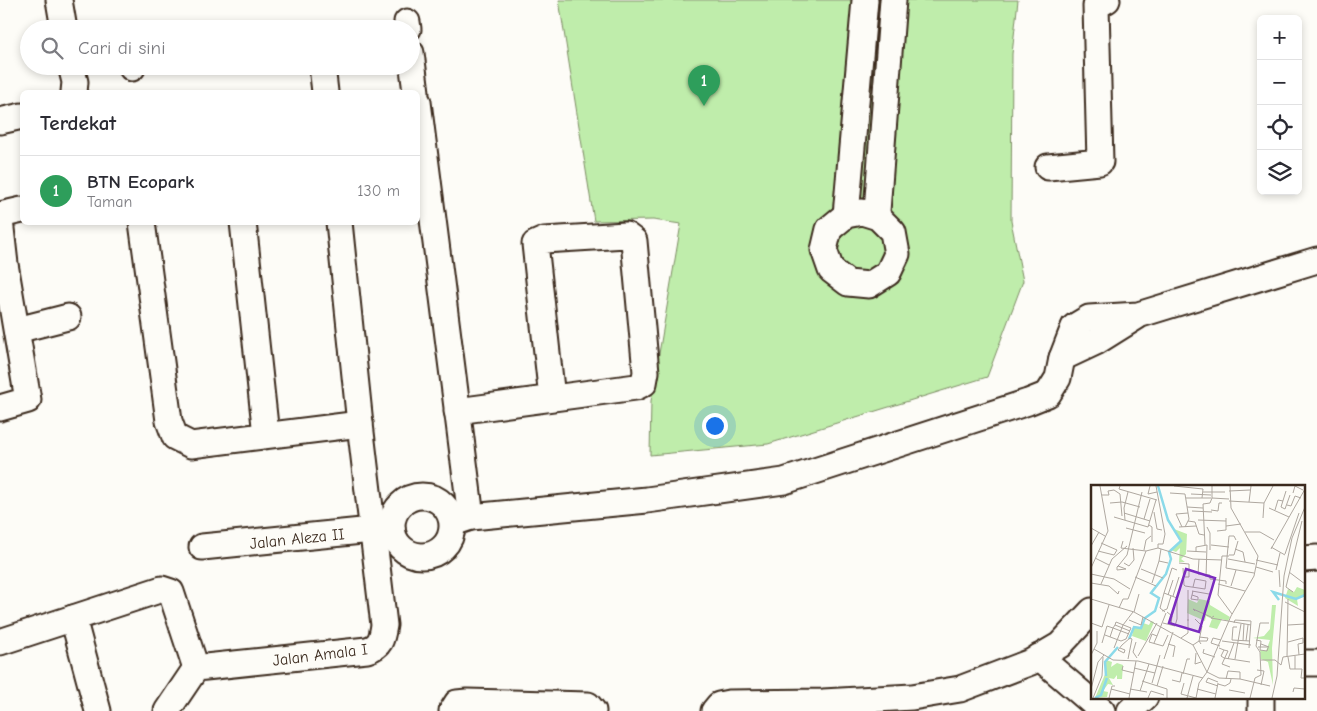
<!DOCTYPE html>
<html lang="id">
<meta charset="utf-8">
<style>
body{margin:0;font-family:"Comic Neue",sans-serif;background:#f7f7f7;color:#2b2b33}
.controls{position:absolute;right:15px;top:15px;display:grid;overflow:hidden;border-radius:8px;box-shadow:0 2px 8px #0003}
.controls button{width:45px;height:45px;display:grid;place-items:center;padding:0;border:0;border-bottom:1px solid #e1e1e2;background:#fff;color:#2b2b33;font:25px sans-serif}
.you{position:absolute;left:714px;top:425px;width:18px;height:18px;margin:-12px;border:4px solid #fff;border-radius:50%;background:#1a73e8;box-shadow:0 0 0 8px #1a73e833}
.badge{display:grid;place-items:center;width:32px;height:32px;border-radius:50%;background:#3b2a1e;color:#fff;font-size:16px;font-weight:700}
.pin{position:absolute;translate:-50% -41px;filter:drop-shadow(0 1px 2px #0008)}
.pin::after{content:'';position:absolute;top:26px;width:18px;height:15px;background:inherit;clip-path:polygon(0 0,100% 0,50% 100%)}
.list{margin:0;padding:0;list-style:none}
h2{display:flex;justify-content:space-between;align-items:center;height:65px;margin:0;padding:0 20px;font-size:21px}
h2 small{font-size:16px;font-weight:400;color:#7c7c81}
.list li{display:grid;grid-template-columns:32px 1fr auto;gap:15px;align-items:center;box-sizing:border-box;height:70px;padding:0 20px;border-top:1px solid #e1e1e2}
.list b{display:block;font-size:19px;white-space:nowrap}
.list p{margin:0;font-size:16px;white-space:nowrap;color:#7c7c81}
.list em{font-size:16px;font-style:normal;color:#7c7c81}
.icon{flex:none;width:28px;height:28px;fill:none;stroke:currentColor;stroke-width:2;stroke-linecap:round;stroke-linejoin:round}
.map{position:relative;flex:none;width:1317px;height:711px;overflow:hidden}
.search{position:absolute;background:#fff;box-shadow:0 2px 8px #0003;left:20px;top:20px;width:400px;height:55px;display:flex;align-items:center;gap:12px;box-sizing:border-box;padding:0 18px;border-radius:28px;color:#7c7c81;font-size:19px}
.panel{position:absolute;background:#fff;box-shadow:0 2px 8px #0003;left:20px;top:90px;width:400px;height:135px;border-radius:8px}
.map>svg:first-child{display:block}
</style>
<div class="map">
<svg width="1317" height="711" viewBox="0 0 1317 711">
<rect width="100%" height="100%" fill="#fdfcf7"/>
<filter id="ink" filterUnits="userSpaceOnUse"><feTurbulence type="fractalNoise" baseFrequency=".02" numOctaves="2"/><feDisplacementMap in="SourceGraphic" scale="10" xChannelSelector="R" yChannelSelector="G"/><feConvolveMatrix kernelMatrix="1 2 1 2 8 2 1 2 1" color-interpolation-filters="sRGB"/></filter>
<g filter="url(#ink)">
<path fill="#bfedab" stroke="#7d8c64" d="M559 0H1018L1012 54 1011 221 1023 281 987 377 768 444 650 455 651 401 681 224 653 220 594 221Z"/>
<g fill="none" stroke-linecap="round" stroke-linejoin="round">
<g stroke="#3b2a1e" stroke-width="29">
<g id="minor">
<path d="M59 0 64 29"/>
<path d="M407 22 408 29"/>
<path d="M411 53 416 92"/>
<path d="M71 66 75 82 74 92"/>
<path d="M132 66V68"/>
<path d="M322 66 325 92"/>
<path d="M418 102 471 517"/>
<path d="M0 121 22 116"/>
<path d="M1048 167 1100 162 1096 6 1107 0"/>
<path d="M0 215 22 210"/>
<path d="M846 215 865 0"/>
<path d="M878 217 862 212 846 215 829 229 824 250 831 270 848 283 869 285 888 273 897 254 893 232 878 217 877 211 893 0"/>
<path d="M0 220 5 264 28 400 0 408"/>
<path d="M142 222 169 421 175 437 191 445 360 424"/>
<path d="M243 222 266 435"/>
<path d="M17 330 68 317"/>
<path d="M1062 358 1096 342 1136 317"/>
<path d="M457 411 636 387 644 383 646 372 634 241 626 235 544 240 535 244 552 398"/>
<circle cx="422" cy="526" r="30"/>
<path d="M453 523 471 517 647 500 784 481 1028 402 1048 394 1058 378 1062 358 1074 327 1089 318 1138 315 1317 260"/>
<path d="M202 547 392 528"/>
<path d="M1303 559 1317 558"/>
<path d="M73 618 98 711"/>
<path d="M0 642 162 589 171 592 196 668"/>
<path d="M1039 657 1102 711"/>
<path d="M1303 663H1317"/>
<path d="M1261 697V711"/>
<path d="M167 711 196 668 367 650C381 646 382 638 384 625L360 424 339 222"/>
<path d="M452 711 457 703 467 702 588 705 593 711"/>
<path d="M714 711 719 705 729 703 823 702 912 697 960 689 1031 662 1060 645 1092 611"/>
<path d="M1130 711 1145 697"/>
</g>
</g>
<use href="#minor" stroke="#fdfcf7" stroke-width="25"/>
</g>
</g>
<g text-anchor="middle" stroke-width="4" stroke-linejoin="round" paint-order="stroke">
<g font-size="16" fill="#3b2a1e" stroke="#fdfcf7">
<text transform="translate(297 538) rotate(-6)" y="6">Jalan Aleza II</text>
<text transform="translate(320 654) rotate(-7)" y="6">Jalan Amala I</text>
</g>
</g>
<g transform="translate(1091 485)">
<rect width="214" height="214" fill="#fdfcf7"/>
<path d="M83 44 96 49 95 69 90 74 94 77H88L89 63 85 67 80 65 91 56ZM206 102 214 105 213 111 206 114 207 121 194 113 197 104 203 107ZM97 114 106 118 108 114 119 116V120L139 132 137 136 131 134 126 144 118 142 121 134 115 131 114 136 96 128ZM181 120H185L181 163 182 200 177 177 170 174 169 165 175 166 179 155 162 153 173 151 179 144ZM60 136 63 137 55 156 41 151 43 142 50 143 52 138 58 140ZM15 175 21 177 20 182 26 178 32 180 31 194H26V190L23 194 18 193 22 200 17 199 12 206 17 207 16 212 4 213 15 187Z" fill="#bfedab"/>
<path fill="none" stroke="#8bdae9" stroke-width="2.5" d="M188 115 182 107 205 114 214 110M38 154 43 142 50 143 54 133 64 126 68 113 60 108 75 89 80 74 78 67 90 56 77 35 67 1M15 191 14 177 27 162M4 213 10 210 16 193"/>
<path fill="none" stroke="#afa8a0" stroke-width="1" d="M29 1 28 4 66 15M59 1 57 9 66 7M65 1 74 49 72 59H67V63M83 1 112 4 111 13M121 1V13L138 14M138 6 159 5M195 6 190 22 194 24 199 10M112 7H134M79 8 94 9M202 8 204 1 212 5M29 9 31 31M94 9 98 34 94 42M100 9 120 10M11 10H18L17 6 23 5 29 9M95 13H120M138 16 173 18M158 17 160 1M19 18 31 17 49 22M196 20 200 21 204 11 210 13M96 22 112 23M178 23 198 32M120 25 127 26 128 18H131M184 25 187 15 192 16M101 26 121 27M63 27 66 44 71 45M33 28 59 36M23 32 57 42 65 15M172 33 173 18 182 1M53 34 59 14M34 35 33 23 37 7M107 35 135 36M97 36 104 37 108 49 113 50M58 40 61 42V57M135 41 150 39M88 42 105 41M91 42 85 29 97 28M116 42 119 48V65M0 43 14 51M35 43 54 48M126 46 135 45V33M154 47H169L183 55M32 56 30 63 55 66 67 63 102 74 131 75M114 60 112 19 119 18 121 13M120 60 138 62M0 61 8 47M180 62 194 70M70 64 68 76 77 78M144 64 152 67 154 77M180 64 214 4M53 65 55 55 60 51M7 66 23 70 26 65 10 58M96 66 115 67M105 67V62L116 60M194 69 208 28M138 70H143L147 56M138 71H131L127 110 141 129M4 73 18 80M108 74 107 89 119 90V94L135 96V99M137 74 164 79M165 75 187 80M33 78 38 81 43 75 42 63M88 78 98 79V92H94M27 81 35 84 26 85V82L28 80 36 70 51 7M165 82 182 87M0 83 17 46 9 1M92 83 93 100 94 101 114 104 115 96 104 94 102 102M135 83 138 51H143L145 55M135 83 163 88M50 84 72 93M185 85 189 68M188 85 189 102M198 87 214 99M0 89 23 94 39 104M44 92 65 101M115 92 116 60M0 98 18 101 27 109 28 106M61 98 68 76M10 99 21 74 36 61M127 99 154 106M140 101 145 85M101 106 118 109M202 107 195 102 211 36M73 108 81 83 86 85M77 110 82 95M101 110 107 112V115L100 114 102 106M82 111 88 92M0 114 43 127 102 160 116 187 140 131 163 91 167 71 140 23 139 1M194 117 214 127M28 123 32 114H37L55 66M71 126 76 124 80 111M104 126 102 124 120 132M43 127 48 109M76 127 81 131 80 140M123 131 120 133 160 140M38 135 50 140 52 132M97 136V105M0 138 11 142 18 120M72 138 84 141 86 134V113L73 108 69 123 74 127M143 138 144 135 160 136 158 163M197 140 214 139M146 142H142L141 155 159 156M14 150 30 156 35 154 40 143 25 137 24 140M66 151 75 128M19 152 22 143 38 149M108 152 117 153 116 156H108L110 159M90 153 97 148V134M165 155 170 156 169 165 176 166 177 163M131 156 160 160M152 156 153 139M155 156 157 140M45 157 42 167 46 173M197 157 212 153M11 158 16 141 22 143 24 140 39 146M63 158 66 151 61 149 58 157 72 161 77 150M77 159 84 161 82 172M102 160 108 156 111 141 104 134M129 161 120 158 122 153 130 155M167 162H178L170 159M23 163 32 140 42 127M29 163 34 165 33 168 27 165 31 160 39 153 41 154M128 163 133 165 130 171 133 173 159 177M3 164 22 175 47 176 112 193M113 164 112 168 124 172M133 165 137 166 131 179 139 182M105 168 104 179 110 177M0 170 6 158V146M208 170 207 159 212 158V153M47 171 66 138M204 171V184H211L210 193H214M196 172 197 114M197 172 199 184H204M37 174 41 154M73 174 82 147M137 174 143 158M144 174 150 139M170 175H184L190 180 192 172 214 169M32 181 31 185 43 188M43 183 64 188M166 185 173 186 170 200M92 189 96 174H99M135 194 137 186 149 187V194M81 195 89 197 91 188M51 196 76 204V213M61 198 69 170M93 198 90 209 105 213 108 198 116 187 128 193 149 194 179 201M127 199 134 201 139 198 140 194M66 201 72 181M127 201 115 197 117 193 127 197M0 204 7 177 13 170M20 204 39 209M39 204 56 207M106 204 125 209M138 205 154 208M49 206 58 179M202 207 203 203 214 204M2 213 11 191 12 172M18 213 21 201H24M38 213 45 176M57 213 60 206 73 210M96 213 102 191M124 213 127 198M159 213 164 193 170 190 169 167 165 161 169 138H178M181 213 186 191 193 91 201 53 214 22"/>
<path fill="#7b2cbf" fill-opacity="0.15" stroke="#7b2cbf" stroke-width="2.5" d="M95 84 124 93 108 147 78 138Z"/>
<rect width="214" height="214" fill="none" stroke="#3b2a1e" stroke-width="2.5"/>
</g>
</svg>
<div class="controls">
<button>+</button>
<button>−</button>
<button><svg class="icon" aria-label="locate" viewBox="0 0 24 24"><circle cx="12" cy="12" r="6"/><path d="M12 2v4M12 18v4M2 12h4M18 12h4"/></svg></button>
<button><svg class="icon" aria-label="layers" viewBox="0 0 24 24"><path d="M12 4l9 5-9 5-9-5zM3 14l9 5 9-5"/></svg></button>
</div>
<div class="you"></div>
<div class="pin badge" style="left:704px;top:106px;background:#2e9e5b">1</div>
<div class="search"><svg class="icon" aria-label="search" viewBox="0 0 24 24"><circle cx="10" cy="10" r="6"/><path d="M15 15l6 6"/></svg>Cari di sini</div>
<section class="panel">
<h2>Terdekat<small></small></h2>
<ul class="list">
<li><span class="badge" style="background:#2e9e5b">1</span><div><b>BTN Ecopark</b><p>Taman</p></div><em>130 m</em></li>
</ul>
</section>
</div>
